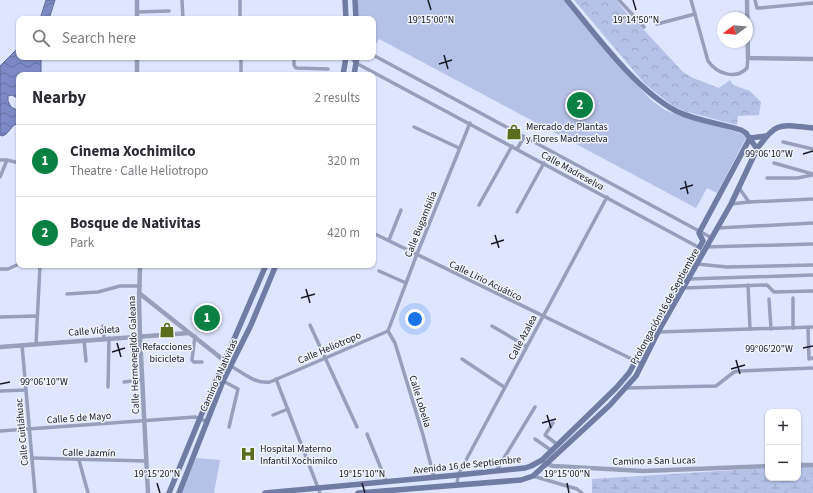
<!DOCTYPE html>
<meta charset="utf-8">
<style>
body{margin:0;font-family:"Source Sans 3",sans-serif;background:#f2f2f3;color:#2b2b33}
.controls{position:absolute;right:12px;bottom:12px;display:grid;overflow:hidden;border-radius:8px;box-shadow:0 1px 3px #0004}
.controls button{width:36px;height:36px;display:grid;place-items:center;padding:0;border:0;border-bottom:1px solid #e1e1e2;background:#fff;color:#2b2b33;font:20px sans-serif}
.compass{position:absolute;left:717px;top:12px;width:36px;height:36px;border-radius:50%;background:#fff;box-shadow:0 1px 3px #0004;rotate:254deg}
.you{position:absolute;left:415px;top:319px;width:14px;height:14px;margin:-10px;border:3px solid #fff;border-radius:50%;background:#1a73e8;box-shadow:0 0 0 6px #1a73e833}
.badge{display:grid;place-items:center;width:26px;height:26px;border-radius:50%;background:#0b8043;color:#fff;font-size:13px;font-weight:700}
.pin{position:absolute;translate:-50% -50%;border:2px solid #fff;box-shadow:0 1px 4px #0006}
.list{margin:0;padding:0;list-style:none}
h2{display:flex;justify-content:space-between;align-items:center;height:52px;margin:0;padding:0 16px;font-size:17px}
h2 small{font-size:13px;font-weight:400;color:#7c7c81}
.list li{display:grid;grid-template-columns:26px 1fr auto;gap:12px;align-items:center;box-sizing:border-box;height:72px;padding:0 16px;border-top:1px solid #e1e1e2}
.list b{display:block;font-size:15px;white-space:nowrap}
.list p{margin:0;font-size:13px;white-space:nowrap;color:#7c7c81}
.list em{font-size:13px;font-style:normal;color:#7c7c81}
.icon{flex:none;width:22px;height:22px;fill:none;stroke:currentColor;stroke-width:2;stroke-linecap:round;stroke-linejoin:round}
.map{position:relative;flex:none;width:813px;height:493px;overflow:hidden}
.search{position:absolute;background:#fff;box-shadow:0 1px 3px #0004;left:16px;top:16px;width:360px;height:44px;display:flex;align-items:center;gap:10px;box-sizing:border-box;padding:0 14px;border-radius:8px;color:#7c7c81;font-size:15px}
.panel{position:absolute;background:#fff;box-shadow:0 1px 3px #0004;left:16px;top:72px;width:360px;height:196px;border-radius:8px}
.map>svg:first-child{display:block}
</style>
<div class="map">
<svg width="813" height="493" viewBox="0 0 813 493">
<defs>
<pattern id="forest-crowns" width="20" height="18" patternUnits="userSpaceOnUse"><rect width="20" height="18" fill="#b6c1e8"/><path d="M2 6a3 3 0 1 1 6 0M12 15a3 3 0 1 1 6 0" fill="none" stroke="#9ca5c7"/></pattern>
<pattern id="wetland-marsh" width="20" height="14" patternUnits="userSpaceOnUse"><rect width="20" height="14" fill="#b6c1e8"/><path d="M1 5h8M5 5V1M11 12h8M15 12V8" fill="none" stroke="#9ca5c7"/></pattern>
<pattern id="water-waves" width="16" height="10" patternUnits="userSpaceOnUse"><rect width="16" height="10" fill="#7b8ac6"/><path d="M0 5q4-4 8 0t8 0" fill="none" stroke="#6470a1"/></pattern>
</defs>
<rect width="100%" height="100%" fill="#dee6ff"/>
<path fill="url(#forest-crowns)" d="M574 0H619L617 1 630 17H632L683 72 693 78 719 88 730 80 733 85 750 91 761 102 759 115 738 116 737 125 687 112 675 107 665 100 645 84Z"/>
<path fill="url(#wetland-marsh)" d="M813 466V493H592V479L768 468V478H798V467Z"/>
<g fill="#b6c1e8">
<path d="M358 0H564L629 76 651 100 665 110 680 116 728 129 744 135 746 138 717 193 707 188 696 208 379 39 373 49V19H358Z"/>
<path d="M196 458 220 460 214 493H181Z"/>
</g>
<g fill="url(#water-waves)" stroke="#5d6996">
<path d="M46 0H55L49 19H40Z"/>
<path d="M19 47V57H41V75H19V99L12 95 8 96V101L11 107 19 111V123C10 125 10 134 2 136L0 135V66Z"/>
</g>
<g fill="none" stroke-linecap="round" stroke-linejoin="round">
<g stroke="#979fbb" stroke-width="3.5">
<path d="M182 0 183 19"/>
<path d="M240 0V19"/>
<path d="M619 0 644 27"/>
<path d="M691 0 708 61C717 74 736 80 747 68L748 58"/>
<path d="M755 0 757 8H759L813 3"/>
<path d="M137 12 169 11"/>
<path d="M657 24 695 14"/>
<path d="M373 55 712 238"/>
<path d="M241 57V75"/>
<path d="M294 57V65L296 68 328 69"/>
<path d="M350 57 356 63 700 248"/>
<path d="M414 127 459 148"/>
<path d="M783 142 813 149"/>
<path d="M517 149 524 137"/>
<path d="M0 160H7L19 163"/>
<path d="M774 163 813 174"/>
<path d="M0 177 7 160"/>
<path d="M767 178H797L813 175"/>
<path d="M739 188 749 202"/>
<path d="M731 204 749 202 813 199"/>
<path d="M479 205 512 146"/>
<path d="M517 212 544 163"/>
<path d="M718 228 813 223"/>
<path d="M373 233 642 364"/>
<path d="M389 240 401 210"/>
<path d="M706 247 813 244"/>
<path d="M697 264 727 267 813 265"/>
<path d="M0 269H8L19 264"/>
<path d="M379 271 406 283"/>
<path d="M688 279 813 275"/>
<path d="M748 285 750 329"/>
<path d="M684 288 767 285 774 292 813 291"/>
<path d="M67 294 98 292 120 286H140"/>
<path d="M769 299 771 329"/>
<path d="M0 317 37 316"/>
<path d="M310 325 357 427"/>
<path d="M103 326 104 338"/>
<path d="M492 326 526 346"/>
<path d="M793 328V298"/>
<path d="M808 328 809 359 813 358"/>
<path d="M388 331 417 254 470 123"/>
<path d="M388 331 395 343 423 435 434 477"/>
<path d="M658 332 813 327"/>
<path d="M195 336 192 360 194 362H202"/>
<path d="M84 340 86 361"/>
<path d="M36 344 40 265"/>
<path d="M22 345 35 493"/>
<path d="M462 359 504 387"/>
<path d="M231 366C243 373 255 384 270 382L388 331"/>
<path d="M276 379 320 493"/>
<path d="M223 381 238 389 229 427"/>
<path d="M124 382 142 380"/>
<path d="M108 387 109 338"/>
<path d="M627 388 716 386 734 372 739 371 813 368"/>
<path d="M0 391 26 390"/>
<path d="M273 415 288 409"/>
<path d="M553 423 545 435 558 445"/>
<path d="M0 431 195 417 206 421"/>
<path d="M367 434 386 481"/>
<path d="M535 439 552 451"/>
<path d="M32 458 146 461"/>
<path d="M79 460 88 493"/>
<path d="M496 471 535 407"/>
<path d="M533 476 577 489 582 493"/>
<path d="M457 485 458 475 607 197"/>
</g>
<g stroke="#979fbb" stroke-width="4.5">
<path d="M137 0V19"/>
<path d="M747 0 748 58 813 59"/>
<path d="M137 57V75"/>
<path d="M140 265 139 301 140 336 148 493"/>
<path d="M139 293 231 366"/>
<path d="M0 347 189 333"/>
<path d="M545 463 553 466 643 471 768 466"/>
<path d="M798 465H813"/>
</g>
<g stroke="#717ca4" stroke-width="5.5">
<path d="M345 0 346 19"/>
<path d="M355 0 356 19"/>
<path d="M343 75 346 57"/>
<path d="M354 75 357 57"/>
<path d="M750 138 766 136"/>
<path d="M757 149C777 120 781 125 813 128"/>
<path d="M169 493 200 418 266 265"/>
<path d="M179 493 223 381 251 325 276 265"/>
<path d="M265 493 458 475 525 468 531 466 542 460 616 388 629 373 703 241 699 233 750 138"/>
<path d="M358 493 521 480 533 476 610 405 636 376 658 332 731 204 757 149 746 133 741 130C720 123 696 121 676 111 636 90 596 35 567 0"/>
</g>
</g>
<path fill="none" stroke="#181b26" stroke-width="1.5" d="M428 0 431 10M633 0 636 10M444 55 448 69M439 64 452 60M803 154 813 151M685 181 688 194M680 189 693 185M495 235 499 248M491 244 504 240M306 289 310 303M301 298 315 294M117 343 121 357M803 348 813 346M112 352 125 348M736 360 740 374M731 369 745 365M0 384 10 382M547 415 551 428M542 423 556 419M157 483 160 493M362 483 365 493M567 483 569 493"/>
<defs>
<g id="shop-bare" transform="scale(1.2)"><path d="M-5-2.5h2.3a2.7 3.5 0 0 1 5.4 0H5L5.5 6h-11ZM-1.5-2.5h3a1.5 2.3 0 0 0-3 0Z" fill="#596e1d" stroke="#f1f3fa" stroke-width="2.5" paint-order="stroke"/></g>
<g id="hospital-bare" transform="scale(1.2)"><path d="M-5-5h3v3.5h4V-5h3V5h-3V1.5h-4V5h-3Z" fill="#596e1d" stroke="#f1f3fa" stroke-width="2.5" paint-order="stroke"/></g>
</defs>
<g fill-rule="evenodd">
<use href="#shop-bare" x="514" y="132"/>
<use href="#shop-bare" x="167" y="330"/>
<use href="#hospital-bare" x="248" y="454"/>
</g>
<g text-anchor="middle" stroke-width="3" stroke-linejoin="round" paint-order="stroke">
<g font-size="10" fill="#181b26" stroke="#f1f3fa" text-anchor="start">
<text x="526" y="130">Mercado de Plantas<tspan x="526" dy="12">y Flores Madreselva</tspan></text>
<text x="167" y="350" text-anchor="middle">Refacciones<tspan x="167" dy="12">bicicleta</tspan></text>
<text x="260" y="452">Hospital Materno<tspan x="260" dy="12">Infantil Xochimilco</tspan></text>
</g>
<g font-size="10" fill="#181b26" stroke="#f1f3fa">
<text transform="translate(573 170) rotate(29)" y="4">Calle Madreselva</text>
<text transform="translate(420 224) rotate(-68)" y="4">Calle Bugambilia</text>
<text transform="translate(486 280) rotate(26)" y="4">Calle Lirio Acuático</text>
<text transform="translate(664 306) rotate(-61)" y="4">Prolongación 16 de Septiembre</text>
<text transform="translate(94 330) rotate(-4)" y="4">Calle Violeta</text>
<text transform="translate(522 337) rotate(-62)" y="4">Calle Azalea</text>
<text transform="translate(329 347) rotate(-23)" y="4">Calle Heliotropo</text>
<text transform="translate(133 355) rotate(-92)" y="4">Calle Hermenegildo Galeana</text>
<text transform="translate(218 375) rotate(-66)" y="4">Camino a Nativitas</text>
<text transform="translate(421 401) rotate(73)" y="4">Calle Lobelia</text>
<text transform="translate(79 417) rotate(-4)" y="4">Calle 5 de Mayo</text>
<text transform="translate(21 432) rotate(-95)" y="4">Calle Cuitláhuac</text>
<text transform="translate(89 452) rotate(1)" y="4">Calle Jazmín</text>
<text transform="translate(654 460) rotate(-1)" y="4">Camino a San Lucas</text>
<text transform="translate(467 464) rotate(-6)" y="4">Avenida 16 de Septiembre</text>
</g>
</g>
<g font-size="10" text-anchor="middle" fill="#181b26" stroke="#f1f3fa" stroke-width="3" stroke-linejoin="round" paint-order="stroke">
<text x="431" y="23">19°15'00"N</text>
<text x="636" y="23">19°14'50"N</text>
<text x="769" y="157">99°06'10"W</text>
<text x="769" y="352">99°06'20"W</text>
<text x="44" y="385">99°06'10"W</text>
<text x="157" y="477">19°15'20"N</text>
<text x="362" y="477">19°15'10"N</text>
<text x="567" y="477">19°15'00"N</text>
</g>
</svg>
<div class="controls">
<button>+</button>
<button>−</button>
</div>
<svg class="compass" viewBox="-18 -18 36 36"><path d="M0-13l5 13h-10z" fill="#e53935"/><path d="M0 13l5-13h-10z" fill="#7c7c81"/></svg>
<div class="you"></div>
<div class="pin badge" style="left:207px;top:318px">1</div>
<div class="pin badge" style="left:580px;top:105px">2</div>
<div class="search"><svg class="icon" aria-label="search" viewBox="0 0 24 24"><circle cx="10" cy="10" r="6"/><path d="M15 15l6 6"/></svg>Search here</div>
<section class="panel">
<h2>Nearby<small>2 results</small></h2>
<ul class="list">
<li><span class="badge">1</span><div><b>Cinema Xochimilco</b><p>Theatre · Calle Heliotropo</p></div><em>320 m</em></li>
<li><span class="badge">2</span><div><b>Bosque de Nativitas</b><p>Park</p></div><em>420 m</em></li>
</ul>
</section>
</div>
